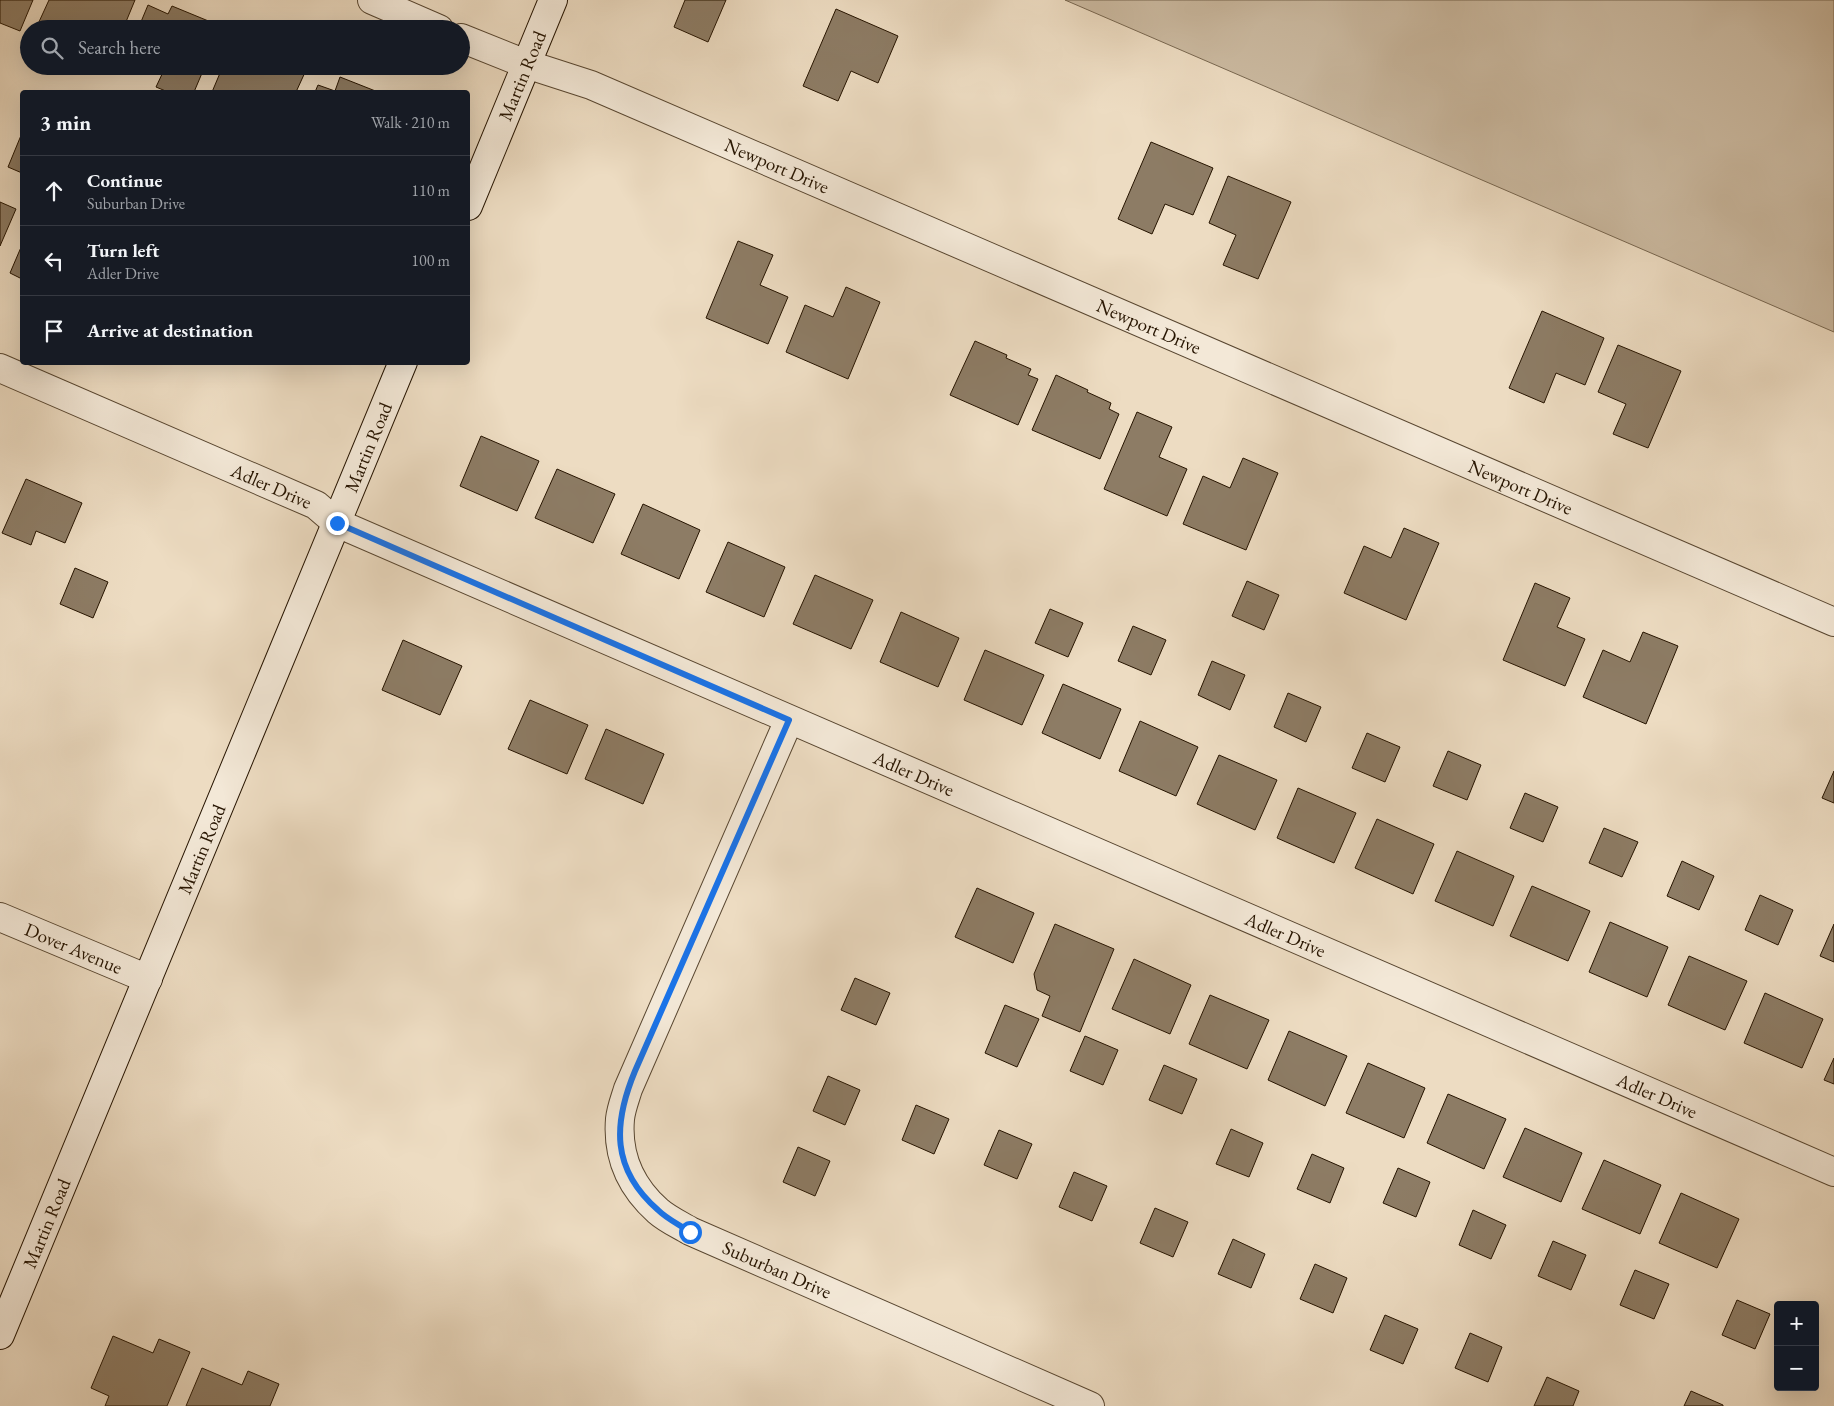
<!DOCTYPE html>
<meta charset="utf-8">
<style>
body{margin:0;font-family:"EB Garamond",serif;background:#20242c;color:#f1f3f6}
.controls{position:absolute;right:15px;bottom:15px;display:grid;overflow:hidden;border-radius:5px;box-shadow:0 5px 20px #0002}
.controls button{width:45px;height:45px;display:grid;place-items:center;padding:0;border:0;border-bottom:1px solid #363941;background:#171b24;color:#f1f3f6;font:25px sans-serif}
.stop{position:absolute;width:15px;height:15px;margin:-11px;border:4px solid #1a73e8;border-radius:50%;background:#fff}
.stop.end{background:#1a73e8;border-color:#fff;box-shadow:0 1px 5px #0008}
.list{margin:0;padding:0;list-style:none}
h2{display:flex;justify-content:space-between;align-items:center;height:65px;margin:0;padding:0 20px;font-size:21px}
h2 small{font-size:16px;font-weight:400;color:#9ea1a6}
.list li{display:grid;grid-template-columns:32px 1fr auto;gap:15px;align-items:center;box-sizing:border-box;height:70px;padding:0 20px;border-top:1px solid #363941}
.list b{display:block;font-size:19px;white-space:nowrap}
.list p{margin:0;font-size:16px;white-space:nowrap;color:#9ea1a6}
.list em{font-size:16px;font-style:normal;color:#9ea1a6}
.icon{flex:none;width:28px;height:28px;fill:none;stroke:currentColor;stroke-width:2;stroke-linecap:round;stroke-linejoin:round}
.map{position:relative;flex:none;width:1834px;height:1406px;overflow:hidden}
.search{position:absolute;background:#171b24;box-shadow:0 5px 20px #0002;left:20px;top:20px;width:450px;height:55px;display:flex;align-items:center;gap:12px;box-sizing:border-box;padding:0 18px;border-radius:28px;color:#9ea1a6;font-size:19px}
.panel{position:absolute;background:#171b24;box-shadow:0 5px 20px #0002;left:20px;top:90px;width:450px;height:275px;border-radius:5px}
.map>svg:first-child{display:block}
</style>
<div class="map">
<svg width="1834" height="1406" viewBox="0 0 1834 1406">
<rect width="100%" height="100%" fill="#eddcc2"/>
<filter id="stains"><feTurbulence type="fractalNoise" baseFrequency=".004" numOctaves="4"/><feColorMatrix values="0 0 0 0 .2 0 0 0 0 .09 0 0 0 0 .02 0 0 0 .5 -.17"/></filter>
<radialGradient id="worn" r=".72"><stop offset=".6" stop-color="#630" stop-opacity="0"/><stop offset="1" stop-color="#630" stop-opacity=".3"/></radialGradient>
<path fill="#cbbaa1" stroke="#786750" d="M1065 0H1834V332Z"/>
<g fill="#8d7c65" stroke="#261400">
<path d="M0 0H33L20 31 0 23Z"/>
<path d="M49 0H135L123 29H49L38 24Z"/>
<path d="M685 0H726L708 42 674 27Z"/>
<path d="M148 5 168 14 172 6 223 27 222 29H138Z"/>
<path d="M836 9 898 36 878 83 851 71 838 101 803 86Z"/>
<path d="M156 66H205L194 92H168L156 87 164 70Z"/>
<path d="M223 66H303L307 68 296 92H212Z"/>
<path d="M340 77 378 92H315L318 85 335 91Z"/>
<path d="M22 133V173L8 167Z"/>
<path d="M1151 142 1213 168 1193 215 1165 204 1152 234 1118 219Z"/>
<path d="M1228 176 1291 202 1258 279 1223 265 1236 235 1209 223Z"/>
<path d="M0 202 16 209 0 246Z"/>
<path d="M738 241 773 255 760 285 788 297 768 344 706 318Z"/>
<path d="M22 245V279L10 273Z"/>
<path d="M846 287 880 302 848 379 786 352 805 305 833 317Z"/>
<path d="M1542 311 1604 338 1585 385 1556 373 1544 403 1509 388Z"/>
<path d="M975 341 1007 355 1006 358 1031 369 1028 375 1038 379 1018 425 950 395Z"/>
<path d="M1618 345 1681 371 1648 448 1613 434 1626 404 1598 392Z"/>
<path d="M1056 375 1088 390 1087 392 1111 403 1109 409 1119 414 1100 459 1032 430Z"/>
<path d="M1137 412 1172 427 1159 457 1187 469 1167 516 1104 489Z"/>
<path d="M481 436 539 461 517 511 460 486Z"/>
<path d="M1243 458 1278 473 1246 550 1183 524 1203 476 1230 488Z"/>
<path d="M557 469 615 494 593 543 535 518Z"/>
<path d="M26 479 82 503 65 543 36 531 31 545 2 533Z"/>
<path d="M643 504 700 530 679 579 621 554Z"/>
<path d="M1404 528 1439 543 1406 620 1344 593 1364 546 1391 558Z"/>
<path d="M728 542 785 567 764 617 706 592Z"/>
<path d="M75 568 108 582 93 618 60 604Z"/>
<path d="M815 575 873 600 851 649 793 624Z"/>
<path d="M1247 581 1279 595 1264 630 1232 616Z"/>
<path d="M1535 583 1570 598 1557 627 1585 639 1565 686 1503 660Z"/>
<path d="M1050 609 1083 623 1068 657 1035 643Z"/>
<path d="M901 612 959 638 938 687 880 662Z"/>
<path d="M1133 626 1166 640 1151 675 1118 661Z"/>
<path d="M1643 632 1678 646 1646 724 1583 697 1603 650 1630 662Z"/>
<path d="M403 640 462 666 440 715 382 690Z"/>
<path d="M985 650 1044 675 1022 725 964 700Z"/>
<path d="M1212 661 1245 675 1230 710 1198 695Z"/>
<path d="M1063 684 1121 709 1100 759 1042 733Z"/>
<path d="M1288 693 1321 707 1306 742 1274 727Z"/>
<path d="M530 700 588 725 567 774 508 749Z"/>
<path d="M1140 721 1198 747 1176 796 1119 771Z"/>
<path d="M606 729 664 754 643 804 585 779Z"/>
<path d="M1367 733 1400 747 1385 782 1352 768Z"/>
<path d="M1448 751 1481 765 1467 800 1433 786Z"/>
<path d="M1219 755 1277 780 1255 830 1197 804Z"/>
<path d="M1834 771V803L1822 798Z"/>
<path d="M1298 788 1356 813 1334 863 1277 838Z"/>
<path d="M1525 793 1558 807 1543 842 1510 828Z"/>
<path d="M1377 819 1434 844 1413 894 1355 868Z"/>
<path d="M1604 828 1638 842 1622 877 1589 863Z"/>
<path d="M1457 851 1514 876 1493 926 1435 901Z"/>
<path d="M1682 861 1714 876 1699 910 1667 896Z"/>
<path d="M1532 886 1590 911 1568 961 1510 936Z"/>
<path d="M977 888 1034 913 1013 963 955 937Z"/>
<path d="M1760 895 1793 910 1778 945 1745 930Z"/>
<path d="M1610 922 1668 947 1647 997 1589 972Z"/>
<path d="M1055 924 1114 949 1080 1032 1042 1016 1050 996 1037 990 1034 974Z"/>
<path d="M1834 924V962L1820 956Z"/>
<path d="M1689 956 1747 981 1725 1030 1668 1005Z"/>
<path d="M1134 959 1191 985 1170 1034 1112 1009Z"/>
<path d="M855 978 890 993 876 1025 841 1010Z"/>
<path d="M1765 993 1823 1019 1802 1068 1744 1043Z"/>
<path d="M1210 995 1269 1020 1247 1069 1189 1044Z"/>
<path d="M1005 1005 1039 1019 1017 1067 985 1053Z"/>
<path d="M1289 1031 1347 1056 1325 1106 1268 1080Z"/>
<path d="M1085 1036 1118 1050 1103 1085 1070 1071Z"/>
<path d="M1834 1058V1084L1824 1080Z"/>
<path d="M1368 1063 1425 1088 1404 1138 1346 1113Z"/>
<path d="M1164 1065 1197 1079 1182 1114 1149 1100Z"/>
<path d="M828 1076 860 1090 845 1125 813 1111Z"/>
<path d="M1448 1094 1506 1119 1484 1169 1427 1143Z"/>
<path d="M916 1105 949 1119 934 1154 902 1140Z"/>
<path d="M1525 1128 1582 1153 1561 1202 1503 1177Z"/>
<path d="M1231 1129 1263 1143 1249 1177 1216 1164Z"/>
<path d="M999 1130 1032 1144 1017 1179 984 1165Z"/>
<path d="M798 1147 830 1161 815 1196 783 1182Z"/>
<path d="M1312 1154 1344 1168 1330 1203 1297 1189Z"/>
<path d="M1604 1160 1661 1185 1640 1234 1582 1209Z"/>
<path d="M1398 1168 1430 1182 1416 1217 1383 1203Z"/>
<path d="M1074 1172 1107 1186 1092 1221 1059 1207Z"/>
<path d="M1681 1193 1739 1219 1717 1268 1659 1243Z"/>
<path d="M1155 1208 1188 1222 1173 1257 1140 1243Z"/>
<path d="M1473 1210 1506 1225 1491 1259 1459 1245Z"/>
<path d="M1233 1239 1265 1254 1251 1288 1218 1274Z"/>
<path d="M1553 1241 1586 1255 1571 1290 1538 1276Z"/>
<path d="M1315 1264 1347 1278 1333 1313 1300 1299Z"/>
<path d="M1635 1270 1669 1284 1654 1319 1620 1305Z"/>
<path d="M1737 1300 1770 1314 1755 1349 1722 1335Z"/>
<path d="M1385 1315 1418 1329 1403 1364 1370 1350Z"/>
<path d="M1470 1333 1502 1347 1488 1382 1455 1368Z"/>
<path d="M113 1336 153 1353 159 1339 190 1352 167 1406H105L109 1396 91 1388Z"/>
<path d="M202 1368 242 1385 248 1371 279 1384 270 1406H186Z"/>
<path d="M1547 1377 1579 1391 1573 1406H1534Z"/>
<path d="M1691 1391 1723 1405V1406H1684Z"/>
</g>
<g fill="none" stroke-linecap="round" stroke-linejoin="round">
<g stroke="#584630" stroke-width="30">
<g id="street">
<path d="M372 0 439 29"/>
<path id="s1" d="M461 38 526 64 591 85 1834 622"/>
<path id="s2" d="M0 368 316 505 337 523 1834 1172"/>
<path id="s3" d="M789 720 628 1089C625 1099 621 1109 620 1119 617 1155 630 1186 658 1211 667 1219 680 1225 690 1231L1090 1406"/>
<path id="s4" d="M0 917 148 979"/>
</g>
</g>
<g stroke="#261400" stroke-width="30">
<g id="secondary">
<path id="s5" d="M468 206 553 0"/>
<path id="s6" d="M0 1335 403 362"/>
</g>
</g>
<use href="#street" stroke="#f3e8d7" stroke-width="28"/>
<use href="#secondary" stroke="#f3e8d7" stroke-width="28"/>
</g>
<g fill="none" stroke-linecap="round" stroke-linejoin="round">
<path stroke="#1a73e8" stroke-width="6" d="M337 523 789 720 635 1071C613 1124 611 1169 658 1210 667 1219 680 1225 690 1232"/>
</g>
<g text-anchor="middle" stroke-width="4.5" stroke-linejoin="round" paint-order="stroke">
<g font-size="19" fill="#261400" stroke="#f3e8d7">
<text dy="7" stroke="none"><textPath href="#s5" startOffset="141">Martin Road</textPath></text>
<text dy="7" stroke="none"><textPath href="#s1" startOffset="341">Newport Drive</textPath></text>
<text dy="7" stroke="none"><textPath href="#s1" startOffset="746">Newport Drive</textPath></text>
<text dy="7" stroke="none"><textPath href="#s6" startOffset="961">Martin Road</textPath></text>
<text dy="7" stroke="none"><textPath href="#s2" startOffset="296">Adler Drive</textPath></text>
<text dy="7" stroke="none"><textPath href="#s1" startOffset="1151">Newport Drive</textPath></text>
<text dy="7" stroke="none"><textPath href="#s2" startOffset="1001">Adler Drive</textPath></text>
<text dy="7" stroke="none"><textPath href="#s6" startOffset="526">Martin Road</textPath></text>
<text dy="7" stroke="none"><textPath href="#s2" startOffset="1406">Adler Drive</textPath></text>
<text dy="7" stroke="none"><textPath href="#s4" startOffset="80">Dover Avenue</textPath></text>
<text dy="7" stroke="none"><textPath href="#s2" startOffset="1811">Adler Drive</textPath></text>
<text dy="7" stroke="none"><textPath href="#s6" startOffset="121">Martin Road</textPath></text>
<text dy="7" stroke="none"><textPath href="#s3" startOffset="670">Suburban Drive</textPath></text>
</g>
</g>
<rect width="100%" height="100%" filter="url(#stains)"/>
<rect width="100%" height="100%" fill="url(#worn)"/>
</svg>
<div class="controls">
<button>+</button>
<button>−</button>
</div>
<div class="stop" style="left:690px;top:1232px"></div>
<div class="stop end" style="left:337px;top:523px"></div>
<div class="search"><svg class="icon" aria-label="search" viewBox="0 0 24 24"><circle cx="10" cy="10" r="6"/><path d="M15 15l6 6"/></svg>Search here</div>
<section class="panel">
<h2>3 min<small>Walk · 210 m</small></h2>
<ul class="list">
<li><svg class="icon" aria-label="ahead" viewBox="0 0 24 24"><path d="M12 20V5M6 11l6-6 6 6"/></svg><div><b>Continue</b><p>Suburban Drive</p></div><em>110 m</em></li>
<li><svg class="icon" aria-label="left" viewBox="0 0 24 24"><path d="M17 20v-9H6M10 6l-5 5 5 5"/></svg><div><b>Turn left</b><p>Adler Drive</p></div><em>100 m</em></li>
<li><svg class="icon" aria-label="arrive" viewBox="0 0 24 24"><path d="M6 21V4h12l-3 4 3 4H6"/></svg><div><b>Arrive at destination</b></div></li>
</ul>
</section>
</div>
